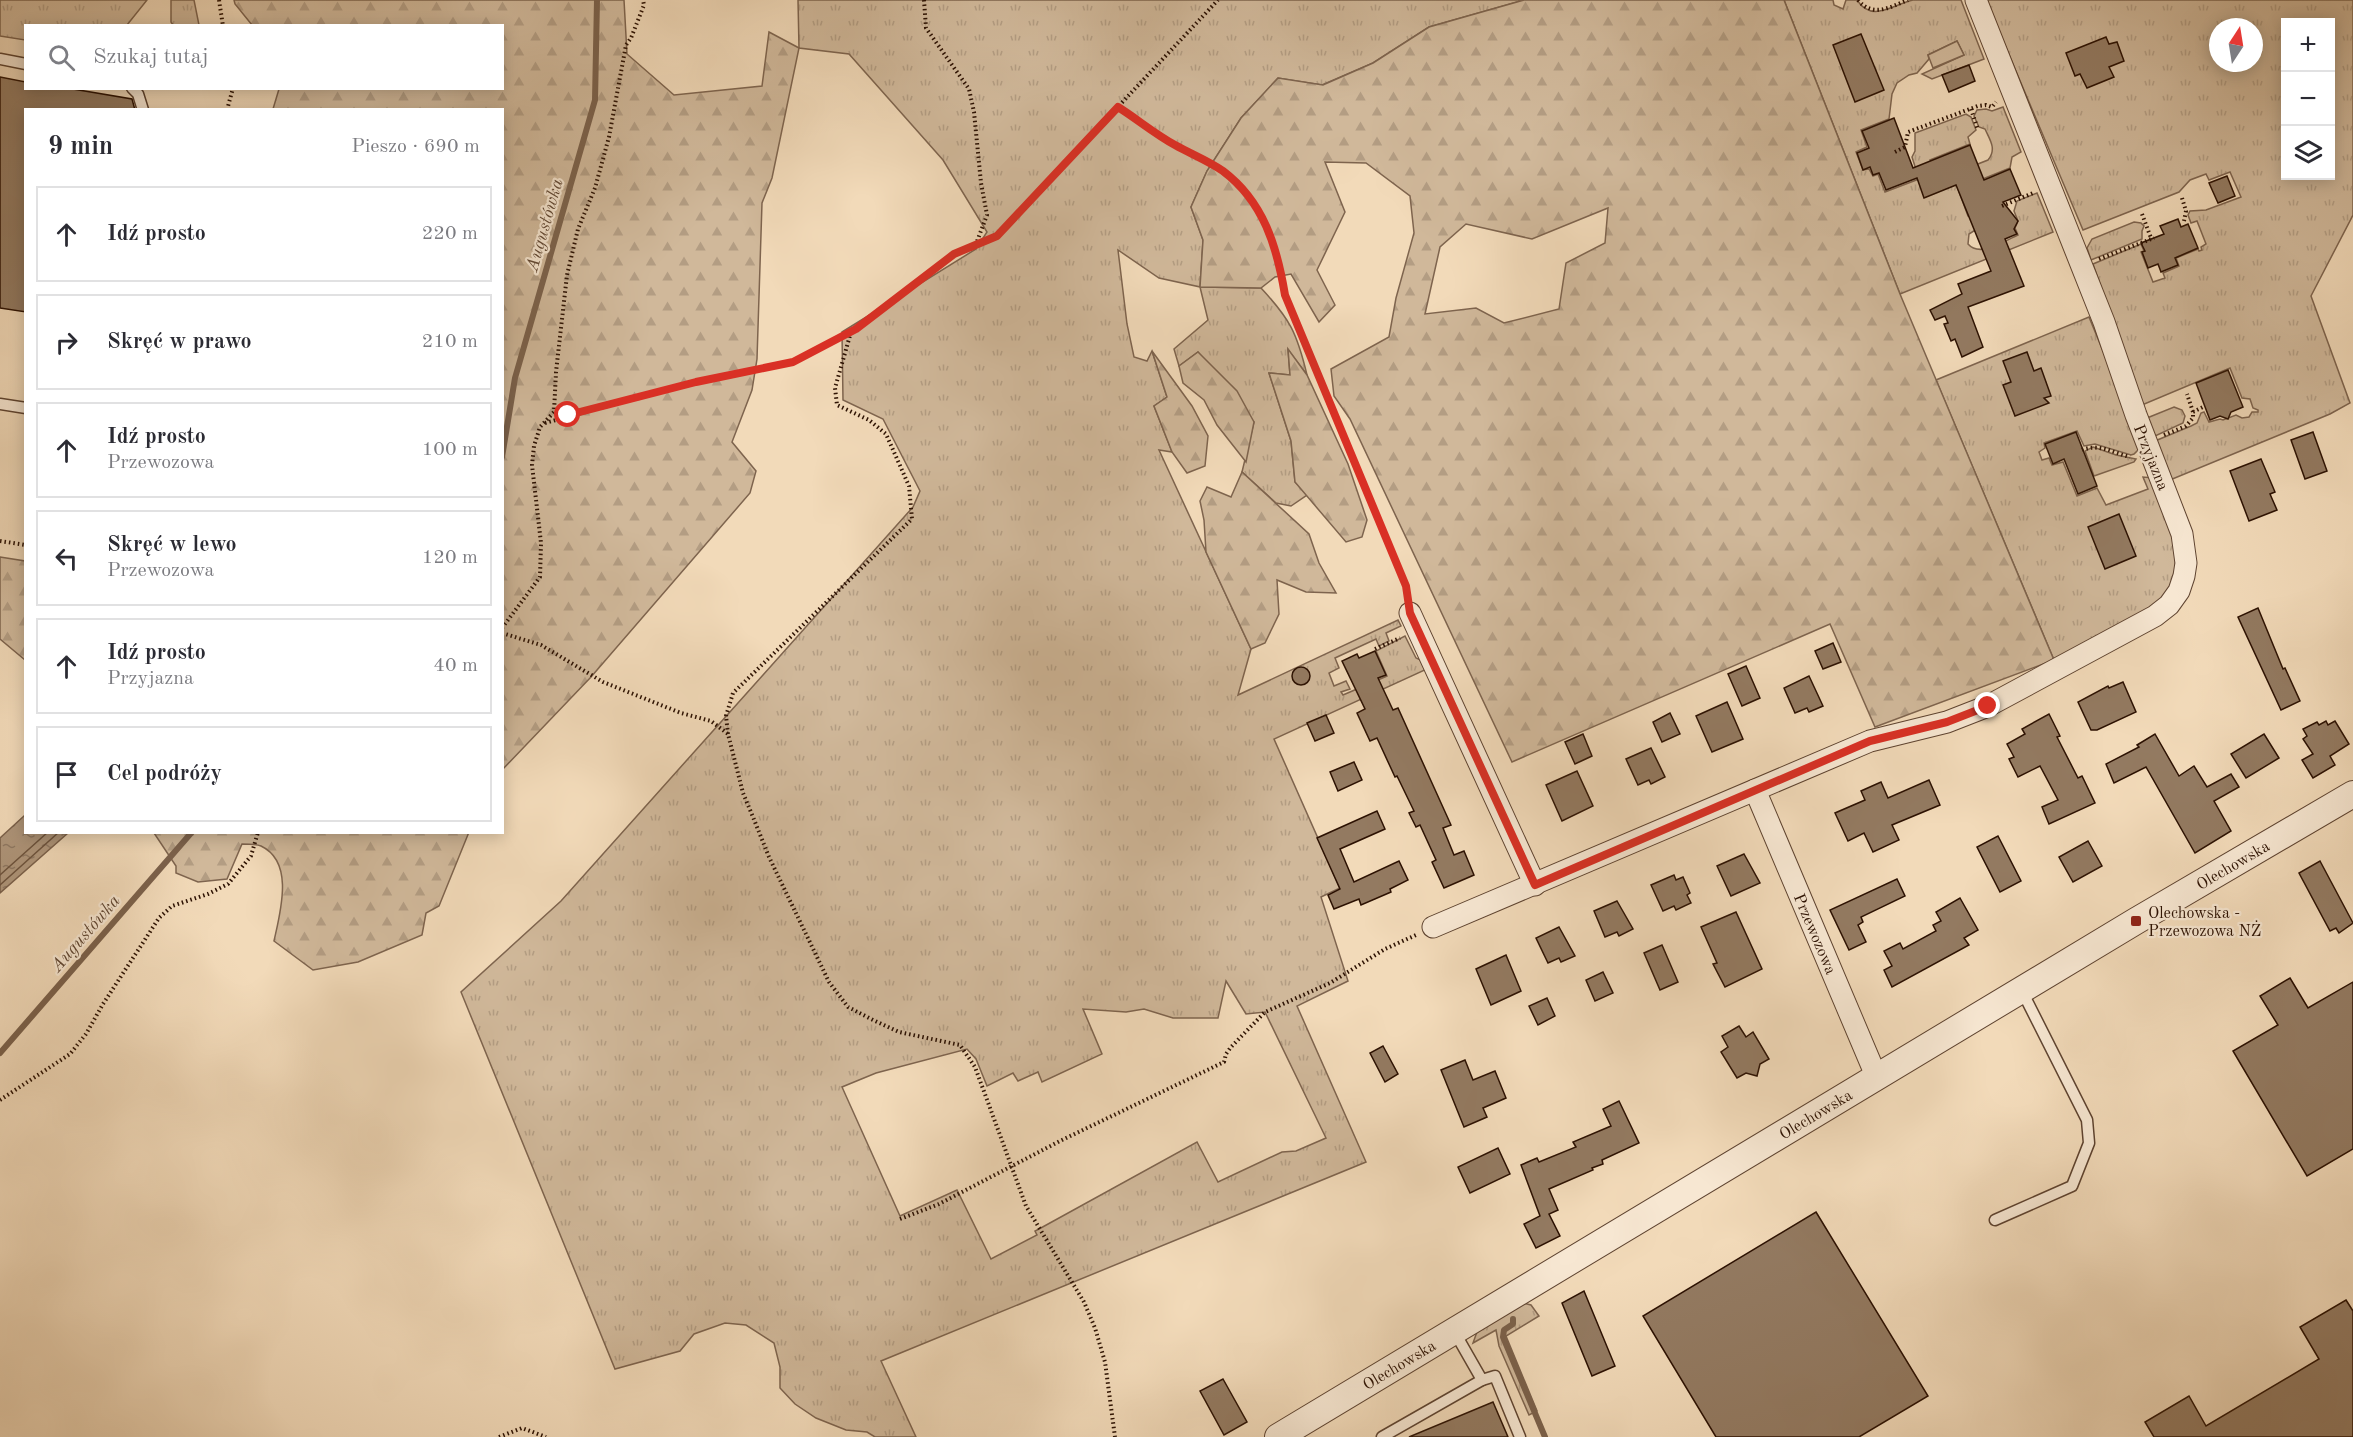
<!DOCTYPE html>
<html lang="pl">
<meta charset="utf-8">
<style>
body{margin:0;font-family:"Old Standard TT",serif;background:#f7f7f7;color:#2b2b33}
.controls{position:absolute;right:18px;top:18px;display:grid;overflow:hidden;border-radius:0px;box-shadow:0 3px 15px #0003}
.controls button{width:54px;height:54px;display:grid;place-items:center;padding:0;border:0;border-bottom:2px solid #e1e1e2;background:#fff;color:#2b2b33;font:30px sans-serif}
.compass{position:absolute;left:2209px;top:18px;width:54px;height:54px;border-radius:50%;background:#fff;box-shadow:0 3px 15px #0003;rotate:12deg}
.stop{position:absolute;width:18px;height:18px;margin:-14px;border:4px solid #d93025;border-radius:50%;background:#fff}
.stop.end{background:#d93025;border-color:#fff;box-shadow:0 2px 6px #0008}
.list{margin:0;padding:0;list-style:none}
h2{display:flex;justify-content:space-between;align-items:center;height:78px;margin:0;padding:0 24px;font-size:26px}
h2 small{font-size:20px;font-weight:400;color:#7c7c81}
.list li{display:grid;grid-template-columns:39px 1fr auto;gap:18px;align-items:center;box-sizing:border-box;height:96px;margin:0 12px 12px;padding:0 12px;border:2px solid #e1e1e2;border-radius:0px}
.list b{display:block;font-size:22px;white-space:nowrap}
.list p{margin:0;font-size:20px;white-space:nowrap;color:#7c7c81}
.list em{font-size:20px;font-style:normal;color:#7c7c81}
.icon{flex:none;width:33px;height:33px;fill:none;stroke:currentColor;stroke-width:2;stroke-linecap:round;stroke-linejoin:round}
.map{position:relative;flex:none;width:2353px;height:1437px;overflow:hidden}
.search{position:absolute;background:#fff;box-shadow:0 3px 15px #0003;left:24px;top:24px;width:480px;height:66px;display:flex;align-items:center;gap:15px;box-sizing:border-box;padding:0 21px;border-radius:0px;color:#7c7c81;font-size:22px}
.panel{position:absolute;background:#fff;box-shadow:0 3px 15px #0003;left:24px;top:108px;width:480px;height:726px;border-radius:0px}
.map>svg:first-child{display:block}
</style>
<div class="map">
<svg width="2353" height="1437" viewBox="0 0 2353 1437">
<defs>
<pattern id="grass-tufts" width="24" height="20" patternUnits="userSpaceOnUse" patternTransform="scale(1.5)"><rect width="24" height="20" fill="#d0b89a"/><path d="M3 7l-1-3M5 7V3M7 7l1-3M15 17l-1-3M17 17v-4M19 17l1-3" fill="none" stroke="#b39d83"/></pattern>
<pattern id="forest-firs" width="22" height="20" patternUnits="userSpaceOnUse" patternTransform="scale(1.5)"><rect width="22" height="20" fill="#d0b89a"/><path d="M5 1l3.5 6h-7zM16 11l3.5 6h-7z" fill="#b39d83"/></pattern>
<pattern id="water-ripples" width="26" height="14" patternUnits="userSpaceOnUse" patternTransform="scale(1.5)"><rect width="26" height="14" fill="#af967b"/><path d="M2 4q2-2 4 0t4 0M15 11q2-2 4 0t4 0" fill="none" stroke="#8f7963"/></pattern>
</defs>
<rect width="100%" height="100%" fill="#f2dab9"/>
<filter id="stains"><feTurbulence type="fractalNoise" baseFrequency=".00333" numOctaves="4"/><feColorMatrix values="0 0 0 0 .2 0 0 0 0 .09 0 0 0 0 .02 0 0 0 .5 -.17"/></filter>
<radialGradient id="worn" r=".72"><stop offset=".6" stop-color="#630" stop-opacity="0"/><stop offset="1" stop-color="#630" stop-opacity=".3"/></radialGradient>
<g fill="url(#grass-tufts)" stroke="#7e644e" stroke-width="1.5" fill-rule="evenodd">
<path d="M0 0H147L127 25 26 26 25 40 0 36Z"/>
<path d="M171 0H194L199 25H173L171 22Z"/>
<path d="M798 0H1524L1429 27 1373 63 1322 85 1278 78 1241 118 1207 171 1191 207 1203 240 1200 287 1261 288C1290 319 1297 333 1307 375L1288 350 1290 375 1269 373 1291 441 1295 482 1307 495 1291 506 1276 503 1242 472 1254 422 1198 352 1179 366 1174 349 1208 320 1200 287 1159 278 1118 250 1127 324 1134 357 1147 361 1152 351 1167 397 1154 406 1172 452 1159 450 1251 649 1238 695 1398 620 1401 626 1386 633 1389 641 1379 646 1376 639 1335 658 1339 668 1329 673 1334 686 1346 681 1350 689 1341 692 1343 695 1387 676 1376 651 1405 636 1416 658 1423 661 1427 669 1274 739 1340 888 1321 897 1348 981 1297 1006 1366 1162 881 1361 916 1437H875L867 1432 846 1430 816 1418 795 1404 780 1388V1367L774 1343 746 1325 725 1323 694 1334 680 1351 615 1369 461 992 561 901 913 507 920 491 883 419 843 400 842 332 976 249 987 232 943 160 849 54 799 48ZM1226 981 1246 1014 1265 1012 1326 1138 1296 1151 1282 1152 1218 1182 1197 1142 1039 1229 1035 1231 1037 1235 991 1259 957 1190 900 1216 842 1087 876 1073 967 1049 976 1059 987 1086 1013 1073 1018 1081 1038 1072 1042 1082 1102 1054 1083 1009 1126 1012 1144 1009 1173 1018H1218Z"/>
<path d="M1784 0H1833L1834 5 1843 9 1846 0H1857C1872 23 1892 5 1913 0 1927 0 1946 0 1961 0L1984 59 1932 79 1922 74 1964 55 1957 41 1928 55 1929 59 1917 73 1909 75 1897 83 1892 94 1889 119 1861 130 1867 147 1856 152 1863 170 1869 169 1873 176 1878 174 1885 192 1919 179 1912 157 1915 151V133L1966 114 1971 117 1976 130 1968 137 1970 144 1930 160 1937 180 1988 160C1997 149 1990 140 1985 129L1979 127 1974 116 1977 110 1986 109 1992 111 2003 107 2021 152 2012 157 2010 168 1958 189 1968 216H1972L1977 229 1969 234 1968 244C1980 258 2004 241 2018 235L2015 228 2018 221 2014 211 2017 201 2037 193 2053 232 1900 294Z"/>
<path d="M1986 0H2353V215L2311 296 2350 403 2330 414 2170 480 2155 441 2191 426 2197 423 2201 413 2204 412 2209 422 2220 419 2223 420 2236 415 2242 418 2249 417 2252 412H2258V410L2253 408 2250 399 2242 398 2230 368 2142 405 2093 264 2141 244 2144 251 2141 252 2153 282 2165 278 2163 273 2179 266 2176 258 2198 249 2199 251 2202 250 2201 247 2206 244 2197 221 2191 223 2188 215 2190 211 2206 210 2241 197 2230 172 2209 180 2206 174 2190 180 2179 192 2083 230ZM2286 22H2330V176H2286ZM2218 27H2254V63H2218Z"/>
<path d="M2134 222 2141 223 2144 226 2142 231V239L2091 260 2087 248 2092 239Z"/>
<path d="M2089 317 2142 446 2134 454 2131 455 2095 444 2084 446 2077 431 2044 443 2045 448 2039 452 2042 460 2049 458 2052 465 2063 462 2077 496 2097 488 2106 505 2148 489 2143 477 2154 478 2176 532 2175 582 2161 603 2054 660 1936 380Z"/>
<path d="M2174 407 2182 410 2185 416 2183 423 2153 437 2147 418Z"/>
<path d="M2093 447 2116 455 2136 459 2134 462 2094 476 2085 451Z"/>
<path d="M1519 1302 1531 1305 1539 1316 1506 1336 1537 1411 1529 1415 1499 1346 1496 1330 1473 1343 1478 1329Z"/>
</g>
<g fill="url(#forest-firs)" stroke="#7e644e" stroke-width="1.5" fill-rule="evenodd">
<path d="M234 0H624L627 54 674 95 762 86 769 32 799 48 772 178 762 203 757 359 752 390 732 442 756 471 750 493 591 677 503 769 502 110 273 109 279 89 502 88V26L252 25 235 4Z"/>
<path d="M1524 0H1784L1900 294 2054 660 1875 727 1830 624 1512 762 1350 419 1334 396 1331 369 1389 337 1396 298 1414 233 1410 196 1366 163 1325 162 1345 212 1317 270 1335 305 1319 322 1291 274 1275 277 1261 288 1200 287 1203 240 1191 207 1207 171 1241 118 1278 78 1323 85 1373 63 1429 27ZM1608 208 1605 243 1566 263 1559 309 1504 323 1476 308 1425 314 1440 247 1466 224 1532 239Z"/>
<path d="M1288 349 1307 375 1348 464 1367 520 1362 537 1346 542 1295 482 1291 441 1269 373 1290 375Z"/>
<path d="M1152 351 1192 406 1208 436 1205 466 1187 473 1172 452 1154 406 1167 397Z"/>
<path d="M1198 352 1237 391 1254 422 1246 462 1217 425 1204 400 1183 383 1179 366Z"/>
<path d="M1242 472 1309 534 1319 563 1336 593 1306 592 1277 580 1279 614 1265 643 1251 649 1206 552 1204 520 1200 501 1207 487 1231 497Z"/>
<path d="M0 557 25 561V670V660L0 639Z"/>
<path d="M469 832 439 906 426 913 422 935 358 962 313 970 274 941C280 913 295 862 261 846 256 844 248 844 242 844L227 879 198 882 176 873V866L154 833Z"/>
</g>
<path fill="#d0b89a" stroke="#7e644e" stroke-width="1.5" d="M1957 41 1964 55 1933 68 1928 55Z"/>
<path fill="url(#water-ripples)" stroke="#7b614b" stroke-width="1.5" d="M25 815 26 832 68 833 0 893V838Z"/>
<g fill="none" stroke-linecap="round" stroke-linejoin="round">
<g stroke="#6e543e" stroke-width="1.5">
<path d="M0 875 48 832"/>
<path d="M0 885 59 832"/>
</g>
<g stroke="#7b614b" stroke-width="6">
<path d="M502 457 515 378 595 100 597 0"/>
<path d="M0 1053 192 832"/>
<path d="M1513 1319V1324L1504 1330 1503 1337 1545 1437"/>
</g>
</g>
<g fill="#937a61" stroke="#2c1102" stroke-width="1.5">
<path d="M1861 34 1884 90 1855 102 1833 45Z"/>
<path d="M2106 37 2109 44 2117 42 2124 61 2109 67 2114 77 2087 88 2080 74 2075 76 2066 53Z"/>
<path d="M1969 65 1975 81 1949 92 1942 75Z"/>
<path d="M0 77 26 82V88H67L132 99 135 110H26V312L0 308Z"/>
<path d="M1894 118 1913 168 1970 145 1984 180 2010 169 2021 195 2003 202 2018 221 2014 229 2017 234 2005 239 2024 286 1968 307 1983 347 1962 357 1955 339 1951 341 1944 324 1948 323 1945 316 1935 320 1930 310 1962 294 1958 284 1991 271 1956 185 1924 198 1917 178 1886 190 1879 173 1873 175 1870 167 1863 170 1857 153 1869 148 1862 131Z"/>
<path d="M2227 176 2235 196 2218 203 2209 183Z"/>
<path d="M2178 219 2181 227 2188 224 2198 248 2175 258 2178 265 2161 272 2158 264 2148 268 2142 252 2145 251 2141 243 2164 234 2160 226Z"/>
<path d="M2027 352 2034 371 2041 368 2051 396 2044 398 2049 403 2015 416 2003 385 2011 382 2003 361Z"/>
<path d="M2228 370 2243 407 2231 412 2228 419 2220 416 2210 420 2196 383Z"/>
<path d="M2076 432 2097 486 2078 494 2064 459 2053 464 2045 444Z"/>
<path d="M2313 432 2327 471 2305 479 2291 440Z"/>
<path d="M2261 459 2275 492 2270 494 2277 510 2249 521 2230 471Z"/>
<path d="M2119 514 2136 556 2105 569 2088 527Z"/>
<path d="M2258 608 2283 669 2285 668 2300 701 2281 710 2238 617Z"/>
<path d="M1833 643 1841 662 1823 669 1815 651Z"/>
<path d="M1375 651 1386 675 1378 678 1393 710 1398 708 1451 825 1443 828 1454 855 1464 851 1474 875 1444 888 1432 862 1436 860 1420 825 1416 827 1409 813 1414 811 1397 776 1395 777 1377 738 1370 741 1357 713 1365 709 1342 661 1357 654 1359 658Z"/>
<path d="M1746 666 1760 698 1742 706 1728 674Z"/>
<circle cx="1301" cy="676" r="9"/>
<path d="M1809 676 1823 706 1809 712 1807 708 1795 713 1784 688Z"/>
<path d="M2123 682 2136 712 2097 730H2091L2078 702 2108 686 2109 688Z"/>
<path d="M1727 702 1743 739 1712 752 1696 716Z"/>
<path d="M1670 713 1680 734 1662 742 1653 722Z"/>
<path d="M2049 714 2060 736 2057 737 2078 778 2082 776 2095 803 2049 824 2042 807 2058 800 2040 766 2018 777 2009 759 2014 757 2007 744 2025 734 2022 729Z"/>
<path d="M1326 715 1334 733 1315 741 1307 723Z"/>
<path d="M2326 721 2328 725 2335 721 2349 744 2330 756 2335 765 2313 778 2302 760 2313 754 2303 739 2307 736 2303 729 2317 722 2319 725Z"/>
<path d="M1583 734 1592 756 1575 764 1565 742Z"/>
<path d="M2155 734 2179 776 2194 766 2207 787 2231 774 2239 787 2214 801 2231 831 2195 853 2146 767 2114 783 2106 764 2139 747 2137 745Z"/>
<path d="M2264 734 2279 758 2246 778 2231 754Z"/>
<path d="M1651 748 1665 777 1651 784 1649 780 1638 785 1626 759Z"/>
<path d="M1354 762 1362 780 1338 791 1330 772Z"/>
<path d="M1577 771 1593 806 1562 821 1546 785Z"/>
<path d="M1929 780 1940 805 1892 825 1899 840 1873 852 1864 833 1848 841 1835 813 1865 800 1861 791 1881 782 1888 798Z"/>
<path d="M1377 811 1385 829 1340 849 1354 882 1399 861 1408 880 1390 889 1391 892 1361 905 1359 899 1334 909 1328 895 1340 889 1317 838Z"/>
<path d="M1998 836 2021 881 2000 892 1977 847Z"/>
<path d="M2088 841 2102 866 2073 882 2059 857Z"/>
<path d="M1744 854 1760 883 1731 896 1717 866Z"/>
<path d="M2320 861 2353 923 2339 933 2336 928 2330 931 2299 873Z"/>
<path d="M1674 875 1676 880 1683 877 1690 893 1687 895 1691 903 1676 910 1674 906 1663 911 1651 885Z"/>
<path d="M1897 879 1905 896 1861 917 1863 922 1858 925 1866 942 1849 950 1830 910Z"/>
<path d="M1960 898 1978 930 1964 938 1969 945 1892 987 1884 970 1892 966 1884 951 1900 943 1903 949 1936 931 1933 925 1941 921 1936 912Z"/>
<path d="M1617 901 1633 929 1619 936 1617 932 1605 937 1594 911Z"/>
<path d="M1736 912 1762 969 1725 987 1713 964 1717 963 1701 927Z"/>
<path d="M1559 927 1575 956 1561 962 1559 958 1548 963 1536 938Z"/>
<path d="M1662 945 1678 982 1660 990 1644 953Z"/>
<path d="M1506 955 1521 991 1491 1005 1476 969Z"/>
<path d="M1603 972 1613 993 1595 1001 1586 980Z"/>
<path d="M2290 978 2308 1008 2353 982V1149L2307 1176 2233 1051 2278 1025 2260 996Z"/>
<path d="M1547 998 1555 1016 1538 1025 1529 1006Z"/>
<path d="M1739 1026 1746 1037 1753 1032 1769 1059 1760 1064 1757 1076 1746 1073 1737 1078 1721 1052 1728 1047 1722 1036Z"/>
<path d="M1383 1046 1398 1074 1385 1082 1370 1053Z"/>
<path d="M1465 1060 1473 1080 1495 1071 1506 1098 1483 1108 1487 1117 1464 1127 1441 1070Z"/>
<path d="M1619 1101 1639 1143 1602 1160 1603 1164 1592 1168 1593 1170 1549 1189 1558 1210 1549 1214 1560 1236 1536 1248 1524 1224 1540 1216 1521 1165 1537 1158 1539 1162 1576 1147 1573 1142 1611 1126 1603 1109Z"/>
<path d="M1498 1148 1510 1174 1470 1193 1458 1167Z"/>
<path d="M1816 1212 1928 1396 1859 1437H1716L1643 1316Z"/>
<path d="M1584 1291 1615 1366 1592 1376 1562 1303Z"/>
<path d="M2346 1300 2353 1311V1437H2154L2145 1422 2189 1396 2206 1426 2319 1359 2300 1327Z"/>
<path d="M1223 1379 1247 1422 1224 1435 1200 1391Z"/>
<path d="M1493 1402 1508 1437H1409Z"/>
</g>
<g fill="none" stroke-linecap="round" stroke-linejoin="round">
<g stroke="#5e4330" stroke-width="13">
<g id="service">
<path d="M0 59 26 64"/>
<path d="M132 88 138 94 143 110"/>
<path d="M0 404 26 408"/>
<path d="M1995 1220 2072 1186 2089 1143 2087 1120 2022 991"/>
<path d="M1454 1331 1482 1380 1495 1376 1520 1437"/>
<path d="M1382 1437 1482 1380"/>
</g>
</g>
<g stroke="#5e4330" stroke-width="23">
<g id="minor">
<path d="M1410 613 1535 885"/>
<path id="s1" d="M1755 790 1877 1078"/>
<path d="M1433 927 1870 741 1947 722 1988 706 2155 616 2169 605 2179 591 2184 576 2186 563 2182 534 2136 415 2104 322 1976 0"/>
</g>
</g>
<g stroke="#5e4330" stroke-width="28">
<g id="tertiary">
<path id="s2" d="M1278 1437 2136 921 2353 794"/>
</g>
</g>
<g stroke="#2c1102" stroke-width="4" stroke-dasharray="1.5 3" stroke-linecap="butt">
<path d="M219 0 223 26"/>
<path d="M924 0 926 28 969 89 974 112 981 183 987 215 976 244"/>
<path d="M1858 0C1873 18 1890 7 1908 0"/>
<path d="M1118 107 1173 144 1223 171 1249 195 1266 223 1279 261 1285 295 1406 586 1407 595"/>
<path d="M1971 109 1978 130"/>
<path d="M227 110 233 88"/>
<path d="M1895 152 1905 147 1908 132 1978 106 1986 105 1992 107 1996 102"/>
<path d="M2182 198 2186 211 2184 221"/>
<path d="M2002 206 2033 193"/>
<path d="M2142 214 2151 238"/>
<path d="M2099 259 2154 238"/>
<path d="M2193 412 2205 406"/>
<path d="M545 423 696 382 793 362 856 329 954 254 997 236 1218 0"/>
<path d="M2164 435 2186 426 2193 418V412L2187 394"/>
<path d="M2082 450C2099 443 2114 453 2130 457"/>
<path d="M0 541 26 545"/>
<path d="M502 628 540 577 541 543 532 465 534 446 540 427 554 412 556 372 567 275 578 229 595 188 609 137 626 45 631 38 644 5 643 0"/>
<path d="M502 633 541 645 603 682 681 713 711 721 728 734 743 793 753 817 769 857 829 982 848 1007 873 1020 899 1032 960 1045 975 1067 1026 1206 1084 1302 1095 1328 1105 1362 1115 1437"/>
<path d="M1375 649 1400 638"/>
<path d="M728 734 726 716 733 693 912 519 909 486 886 434 869 420 837 405 835 388 851 332"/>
<path d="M0 1100 70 1054 86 1034 103 1004 159 918 172 906 208 894 228 884 251 856 258 832"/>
<path d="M900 1219 939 1204 1060 1141 1224 1062 1226 1054 1231 1047 1265 1012 1330 983 1385 949 1416 935"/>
<path d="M499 1437 522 1428 546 1437"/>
</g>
<use href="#service" stroke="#f7e7d2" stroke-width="10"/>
<use href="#minor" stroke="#f7e7d2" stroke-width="21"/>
<use href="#tertiary" stroke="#f7e7d2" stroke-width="26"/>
</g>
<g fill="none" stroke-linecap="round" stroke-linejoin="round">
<path stroke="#d93025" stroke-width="8" d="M568 415 696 382 793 362 856 329 954 254 997 236 1118 107C1137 119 1155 134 1175 145 1191 154 1209 161 1223 171 1264 202 1277 247 1285 295L1406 586 1410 613 1535 885 1870 741 1947 722 1988 706"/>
</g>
<rect fill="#8f2418" stroke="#f7e7d2" stroke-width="2" x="2130" y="915" width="12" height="12" rx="3"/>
<g text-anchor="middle" stroke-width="4.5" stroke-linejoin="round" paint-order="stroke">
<g font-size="16" fill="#2c1102" stroke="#f7e7d2">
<text transform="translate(2152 457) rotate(68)" y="6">Przyjazna</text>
<text dy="6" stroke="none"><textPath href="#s2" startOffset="1113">Olechowska</textPath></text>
<text dy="6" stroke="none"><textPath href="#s1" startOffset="156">Przewozowa</textPath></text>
<text dy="6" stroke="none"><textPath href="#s2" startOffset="627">Olechowska</textPath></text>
<text dy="6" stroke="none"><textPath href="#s2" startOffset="141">Olechowska</textPath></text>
</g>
<g font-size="16" fill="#2c1102" stroke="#f7e7d2" text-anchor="start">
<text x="2148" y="918">Olechowska -<tspan x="2148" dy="18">Przewozowa NŻ</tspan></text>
</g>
<g font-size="18" font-style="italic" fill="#604632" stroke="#f7e7d2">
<text transform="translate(544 225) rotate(-74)" y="6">Augustówka</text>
<text transform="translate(85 933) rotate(-49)" y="6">Augustówka</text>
</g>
</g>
<rect width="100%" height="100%" filter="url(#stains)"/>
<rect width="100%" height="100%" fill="url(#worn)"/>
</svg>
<div class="controls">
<button>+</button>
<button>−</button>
<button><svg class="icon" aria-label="layers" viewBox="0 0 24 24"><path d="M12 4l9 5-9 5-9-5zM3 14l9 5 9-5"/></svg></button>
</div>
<svg class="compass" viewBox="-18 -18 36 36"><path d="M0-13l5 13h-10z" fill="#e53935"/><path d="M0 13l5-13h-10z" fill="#7c7c81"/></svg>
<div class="stop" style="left:568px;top:415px"></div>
<div class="stop end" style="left:1988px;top:706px"></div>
<div class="search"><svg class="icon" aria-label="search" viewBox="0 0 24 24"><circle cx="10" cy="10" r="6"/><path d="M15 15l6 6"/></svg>Szukaj tutaj</div>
<section class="panel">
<h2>9 min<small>Pieszo · 690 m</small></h2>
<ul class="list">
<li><svg class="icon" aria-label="ahead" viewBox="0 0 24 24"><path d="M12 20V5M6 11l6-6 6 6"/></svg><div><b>Idź prosto</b></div><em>220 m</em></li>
<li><svg class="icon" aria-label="right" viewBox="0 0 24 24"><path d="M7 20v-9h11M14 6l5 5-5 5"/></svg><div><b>Skręć w prawo</b></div><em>210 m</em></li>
<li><svg class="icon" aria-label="ahead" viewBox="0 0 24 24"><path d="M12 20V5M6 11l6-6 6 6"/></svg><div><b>Idź prosto</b><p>Przewozowa</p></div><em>100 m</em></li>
<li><svg class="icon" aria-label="left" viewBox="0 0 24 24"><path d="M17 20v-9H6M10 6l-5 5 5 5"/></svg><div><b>Skręć w lewo</b><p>Przewozowa</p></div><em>120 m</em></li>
<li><svg class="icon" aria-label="ahead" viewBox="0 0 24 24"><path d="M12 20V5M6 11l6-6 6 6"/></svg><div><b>Idź prosto</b><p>Przyjazna</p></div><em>40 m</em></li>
<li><svg class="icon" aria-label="arrive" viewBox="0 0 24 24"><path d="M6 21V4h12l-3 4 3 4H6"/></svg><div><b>Cel podróży</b></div></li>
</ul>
</section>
</div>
